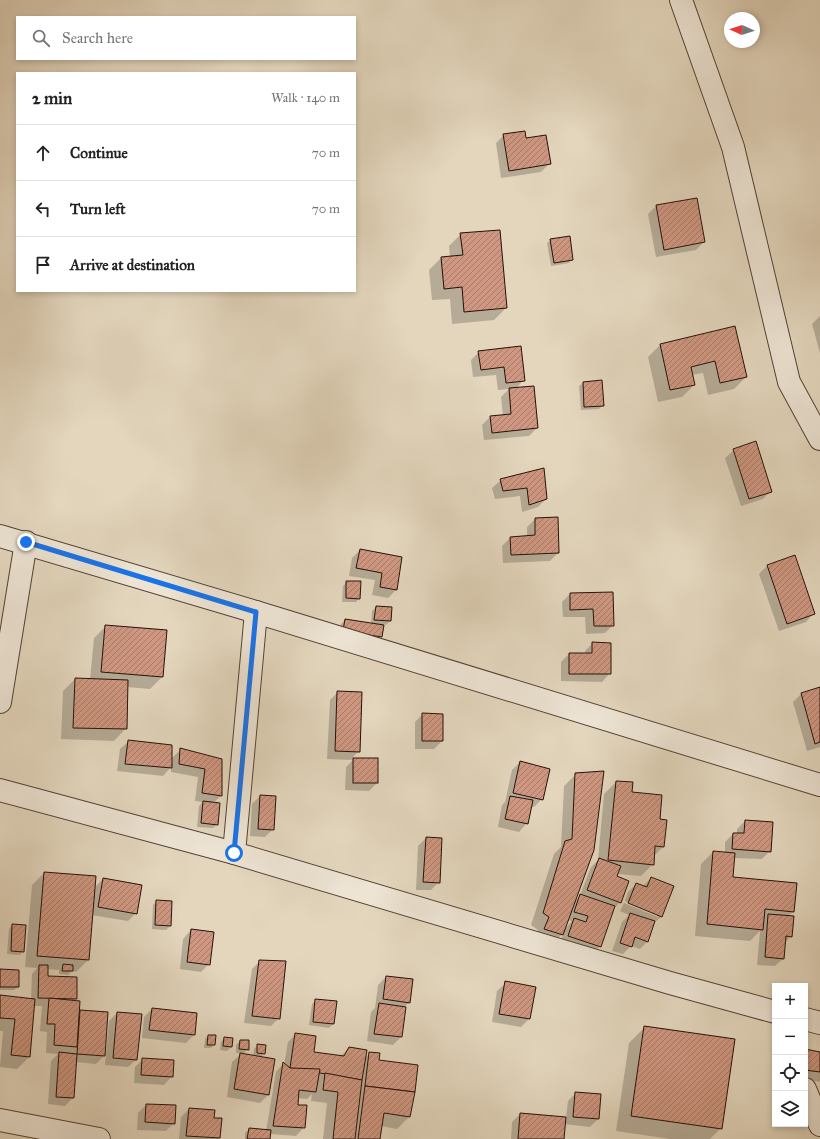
<!DOCTYPE html>
<meta charset="utf-8">
<style>
body{margin:0;font-family:"IM FELL Great Primer",serif;background:#f6f6f6;color:#222}
.controls{position:absolute;right:12px;bottom:12px;display:grid;overflow:hidden;border-radius:0px;box-shadow:0 2px 6px #0003}
.controls button{width:36px;height:36px;display:grid;place-items:center;padding:0;border:0;border-bottom:1px solid #e0e0e0;background:#fff;color:#222;font:20px sans-serif}
.compass{position:absolute;left:724px;top:12px;width:36px;height:36px;border-radius:50%;background:#fff;box-shadow:0 2px 6px #0003;rotate:273deg}
.stop{position:absolute;width:12px;height:12px;margin:-9px;border:3px solid #1a73e8;border-radius:50%;background:#fff}
.stop.end{background:#1a73e8;border-color:#fff;box-shadow:0 1px 4px #0008}
.list{margin:0;padding:0;list-style:none}
h2{display:flex;justify-content:space-between;align-items:center;height:52px;margin:0;padding:0 16px;font-size:17px}
h2 small{font-size:13px;font-weight:400;color:#767676}
.list li{display:grid;grid-template-columns:26px 1fr auto;gap:12px;align-items:center;box-sizing:border-box;height:56px;padding:0 16px;border-top:1px solid #e0e0e0}
.list b{display:block;font-size:15px;white-space:nowrap}
.list em{font-size:13px;font-style:normal;color:#767676}
.icon{flex:none;width:22px;height:22px;fill:none;stroke:currentColor;stroke-width:2;stroke-linecap:round;stroke-linejoin:round}
.map{position:relative;flex:none;width:820px;height:1139px;overflow:hidden}
.search{position:absolute;background:#fff;box-shadow:0 2px 6px #0003;left:16px;top:16px;width:340px;height:44px;display:flex;align-items:center;gap:10px;box-sizing:border-box;padding:0 14px;border-radius:0px;color:#767676;font-size:15px}
.panel{position:absolute;background:#fff;box-shadow:0 2px 6px #0003;left:16px;top:72px;width:340px;height:220px;border-radius:0px}
.map>svg:first-child{display:block}
</style>
<div class="map">
<svg width="820" height="1139" viewBox="0 0 820 1139">
<defs>
<pattern id="building-hatch" width="6" height="6" patternUnits="userSpaceOnUse"><rect width="6" height="6" fill="#cf9781"/><path d="M-1 1l2-2M0 6l6-6M5 7l2-2" fill="none" stroke="#a87a68"/></pattern>
</defs>
<rect width="100%" height="100%" fill="#e3d6bd"/>
<filter id="stains"><feTurbulence type="fractalNoise" baseFrequency=".005" numOctaves="4"/><feColorMatrix values="0 0 0 0 .2 0 0 0 0 .09 0 0 0 0 .02 0 0 0 .5 -.17"/></filter>
<radialGradient id="worn" r=".72"><stop offset=".6" stop-color="#630" stop-opacity="0"/><stop offset="1" stop-color="#630" stop-opacity=".3"/></radialGradient>
<g fill="#0003" fill-rule="evenodd">
<path d="M504 135 549 164 541 172 501 178 496 143Z"/>
<path d="M656 206 704 242 696 250 656 257 648 214Z"/>
<path d="M461 234 506 308 494 320 452 324 450 299 432 300 429 270 441 258 450 257 449 246Z"/>
<path d="M551 240 572 259 569 263 551 266 547 243Z"/>
<path d="M820 316V353L812 324Z"/>
<path d="M734 327 746 377 734 389 708 395 703 373 691 375 694 385 682 397 658 402 648 357 660 345Z"/>
<path d="M520 347 524 380 515 389 537 428 529 436 484 440 482 425 490 417 503 416 501 397 509 389 498 390 496 375 473 377 471 360 479 352Z"/>
<path d="M583 383 603 405 599 409 581 410 579 386Z"/>
<path d="M734 450 771 491 763 499 741 506 725 458Z"/>
<path d="M543 469 546 499 538 507 522 512 520 496 495 499 492 488 501 480Z"/>
<path d="M557 518 558 553 550 561 503 563 502 546 510 538 527 536V527L535 519Z"/>
<path d="M360 550 401 558 396 590 388 598 372 595 375 580 349 576 352 558Z"/>
<path d="M794 556 814 613 806 622 779 631 759 574 767 566Z"/>
<path d="M347 582 359 598 356 602H342L343 586Z"/>
<path d="M612 593 613 625 605 633 586 634 585 617H563L562 602 570 594Z"/>
<path d="M376 607 391 608 390 621 386 625 383 624 381 636 377 640 340 635 341 624 345 620 371 624 372 611Z"/>
<path d="M106 626 162 677 150 689 127 687 126 728 114 741 61 739 63 691 75 679 90 680 94 638Z"/>
<path d="M593 643 610 673 602 682 561 681V662L569 654H585V651Z"/>
<path d="M820 688V747L807 751 793 702 801 694Z"/>
<path d="M338 692 359 751 351 759H377V783L369 791 345 790 346 767 353 760 327 759 330 700Z"/>
<path d="M423 714 442 741 434 749H415V722Z"/>
<path d="M129 741 171 759 180 750 221 760V796L213 803 217 824 213 828 197 827 199 806 203 802 195 801 198 777 171 772V767L163 776 117 771 120 749Z"/>
<path d="M520 762 542 799 534 807H531L527 823 519 832 498 827 502 805 505 802 512 770Z"/>
<path d="M576 774 574 902 580 895 591 867 598 860 604 794 616 782 659 820 663 847 653 857V864L641 876 617 874 620 902 612 911 600 946 592 954 560 944 564 932 550 947 533 941 538 930 531 925 554 854 561 847 564 786ZM567 920 572 921 564 930Z"/>
<path d="M260 796 273 829 265 837 250 836 252 804Z"/>
<path d="M745 821 770 851 762 859 734 858 732 878 793 912 788 916 791 936 785 943 784 958 775 966 757 965 760 931 750 941 695 936 701 864 713 852 725 853V842L733 834H737V829Z"/>
<path d="M426 838 439 882 431 890H416L418 846Z"/>
<path d="M44 873 94 888 103 879 136 913 128 921 91 915 88 960 76 972 72 971 68 975 59 974V970L47 969V977L76 998 73 1001H79V1011L107 1013 104 1056 96 1064 75 1062 73 1098 65 1106 48 1104 51 1061 58 1054 46 1053 47 1032 40 1031 42 1006H34L29 1057 17 1069 0 1067 3 1031H0V996L31 999 32 974 37 968 25 967 32 885Z"/>
<path d="M651 878 673 887 661 917 653 924 648 941 640 949 631 946 623 954 612 951 622 922 629 915 620 911 624 903 658 917V915L625 901 628 892 636 884 643 886Z"/>
<path d="M157 901 170 926 166 930 152 929 153 905Z"/>
<path d="M12 925 23 951 20 955 7 954 9 929Z"/>
<path d="M191 930 209 964 201 972 180 969 183 939Z"/>
<path d="M260 961 279 1018 271 1026 244 1023 252 969Z"/>
<path d="M0 970 18 987 14 990H0Z"/>
<path d="M386 977 409 1002 405 1007 401 1037 393 1045 367 1041 371 1012 375 1008 378 985Z"/>
<path d="M506 983 535 987 529 1019 521 1027 492 1022 497 991Z"/>
<path d="M316 1000 336 1002 333 1024 329 1028 309 1025 312 1004Z"/>
<path d="M152 1009 196 1014 194 1035 186 1043 142 1038 144 1017Z"/>
<path d="M117 1013 137 1059 128 1067 105 1065 109 1021Z"/>
<path d="M644 1028 721 1128 710 1139H670L616 1131 629 1043Z"/>
<path d="M296 1034 313 1052 341 1056 349 1048 365 1058 370 1053 414 1092 409 1117 397 1129 381 1126 379 1139H323L327 1103 311 1101 312 1094 307 1099 297 1098V1106L304 1127 296 1136 270 1134 269 1139H245V1133L249 1129 266 1131 276 1072 283 1064 284 1065 288 1042Z"/>
<path d="M208 1036 214 1045 211 1048H204L205 1039Z"/>
<path d="M224 1038 231 1047 227 1051 220 1050 221 1042Z"/>
<path d="M240 1041 248 1049 242 1055 253 1057 254 1049 258 1045 264 1053 260 1058 274 1060 268 1095 260 1103 227 1097 232 1062 242 1053H236V1045Z"/>
<path d="M805 1050 820 1053V1082L805 1079Z"/>
<path d="M143 1059 172 1076 164 1085 134 1083 135 1067Z"/>
<path d="M576 1093 598 1119 590 1127 564 1124 563 1139H511L512 1122 520 1114 566 1118 568 1101Z"/>
<path d="M146 1105 174 1123 166 1131 137 1130 138 1113Z"/>
<path d="M189 1109 219 1138 218 1139H179L181 1117Z"/>
</g>
<g fill="url(#building-hatch)" stroke="#261006">
<path d="M525 131 526 138 546 135 551 164 509 171 503 134Z"/>
<path d="M697 198 705 242 664 250 656 205Z"/>
<path d="M500 230 507 308 464 312 462 287 444 289 441 257 463 255 460 233Z"/>
<path d="M570 236 573 260 554 263 550 239Z"/>
<path d="M735 326 747 377 720 383 715 361 691 367 695 385 670 390 660 344Z"/>
<path d="M521 346 525 381 506 383 504 367 481 370 478 351Z"/>
<path d="M602 380 604 406 584 407 583 382Z"/>
<path d="M534 386 538 428 492 433 490 416 511 414 509 388Z"/>
<path d="M756 441 772 492 749 499 733 449Z"/>
<path d="M544 468 547 499 529 505 527 488 503 491 500 479Z"/>
<path d="M558 517 559 553 511 555 510 537 535 535V518Z"/>
<path d="M360 549 402 557 397 590 380 587 382 573 356 568Z"/>
<path d="M795 555 815 614 787 624 767 565Z"/>
<path d="M346 581H361L360 599 346 598Z"/>
<path d="M613 592 614 626H594L593 609 570 610V593Z"/>
<path d="M376 606 392 607 391 621 374 620Z"/>
<path d="M345 619 384 625 382 637 343 631Z"/>
<path d="M105 625 167 630 163 677 101 672Z"/>
<path d="M592 642 611 643V674H569V653H592Z"/>
<path d="M75 678 128 680 127 729 73 728Z"/>
<path d="M820 687V742L815 744 801 693Z"/>
<path d="M337 691 362 692 360 752 335 751Z"/>
<path d="M422 713 443 714V741H422Z"/>
<path d="M128 740 172 745V768L125 764Z"/>
<path d="M180 748 222 759V796L202 793 205 769 179 764Z"/>
<rect x="353" y="758" width="25" height="25"/>
<path d="M520 761 550 769 543 800 513 793Z"/>
<path d="M604 771 594 850 563 935 544 929 549 917 543 913 565 841 572 839 575 773Z"/>
<path d="M616 781 633 782 632 792 662 795 660 819 667 820 664 847 655 846 654 865 608 860Z"/>
<path d="M260 795 276 796 274 830 258 829Z"/>
<path d="M510 796 533 800 528 824 505 819Z"/>
<path d="M203 801 220 803 218 825 201 823Z"/>
<path d="M745 820 773 822 771 852 732 849 733 833H744Z"/>
<path d="M426 837 442 838 440 883 423 882Z"/>
<path d="M713 851 735 853 733 877 797 883 794 912 765 909 763 930 707 924Z"/>
<path d="M599 858 621 866 617 876 629 881 621 903 587 890Z"/>
<path d="M44 872 96 876 89 960 37 956Z"/>
<path d="M651 877 674 886 662 917 628 903 636 883 647 887Z"/>
<path d="M103 878 142 885 137 914 98 907Z"/>
<path d="M580 894 615 906 601 947 568 936 574 918 586 922 588 916 574 912Z"/>
<path d="M156 900 172 901 171 926 155 925Z"/>
<path d="M630 913 655 921 648 942 635 937 632 947 620 943Z"/>
<path d="M768 914 794 916 792 937 786 936 784 959 765 957Z"/>
<path d="M12 924 26 925 24 952 11 951Z"/>
<path d="M191 929 214 932 210 965 187 962Z"/>
<path d="M259 960 286 961 280 1019 252 1016Z"/>
<path d="M63 964 73 965V971H62Z"/>
<path d="M39 965H48V976L77 977V999L38 998Z"/>
<path d="M0 969 19 970V987H0Z"/>
<path d="M386 976 413 979 410 1003 383 999Z"/>
<path d="M505 981 536 987 530 1019 499 1014Z"/>
<path d="M0 995 35 999 30 1057 11 1055 15 1019 0 1018Z"/>
<path d="M49 998 80 1001 77 1047 54 1045 55 1024H47Z"/>
<path d="M315 999 337 1001 334 1024 313 1022Z"/>
<path d="M379 1003 406 1007 402 1037 374 1034Z"/>
<path d="M152 1008 197 1013 195 1035 149 1030Z"/>
<path d="M80 1010 108 1012 105 1056 77 1054Z"/>
<path d="M117 1012 142 1014 137 1060 113 1058Z"/>
<path d="M644 1026 735 1039 722 1129 631 1116Z"/>
<path d="M295 1033 316 1036 314 1052 344 1056 349 1047 367 1050 362 1080 290 1068Z"/>
<path d="M208 1035H216L215 1045H207Z"/>
<path d="M224 1037 233 1038 232 1047 223 1046Z"/>
<path d="M240 1040H249V1050L239 1049Z"/>
<path d="M257 1044 266 1045 265 1054 257 1053Z"/>
<path d="M805 1049 820 1052V1072L805 1070Z"/>
<path d="M59 1052 77 1054 74 1098 56 1097Z"/>
<path d="M369 1052 380 1053 379 1060 418 1065 415 1092 365 1086Z"/>
<path d="M240 1053 275 1059 269 1095 234 1089Z"/>
<path d="M142 1058 174 1060 173 1077 141 1075Z"/>
<path d="M283 1062 290 1068 320 1069 316 1092 299 1090 298 1105H307L305 1128 273 1126Z"/>
<path d="M325 1073 362 1080 355 1139H333L338 1092 323 1090Z"/>
<path d="M365 1086 415 1092 410 1117 384 1113 380 1139H358Z"/>
<path d="M575 1092 601 1094 599 1119 573 1117Z"/>
<path d="M146 1104 176 1105 175 1124 145 1122Z"/>
<path d="M189 1108 215 1110 214 1118H222L220 1138 186 1136Z"/>
<path d="M520 1113 566 1117 564 1139H518Z"/>
<path d="M249 1128 271 1130 270 1139H247Z"/>
</g>
<g fill="none" stroke-linecap="round" stroke-linejoin="round">
<g stroke="#554234" stroke-width="24">
<g id="minor">
<path d="M681 0 733 147 789 382 820 439"/>
<path d="M0 536 256 612 820 785"/>
<path d="M0 702 26 542"/>
<path d="M0 790 234 853 670 983 775 1012"/>
<path d="M234 853 256 612"/>
<path d="M805 1019 820 1023"/>
<path d="M805 1089 820 1125"/>
<path d="M0 1120 99 1139"/>
</g>
</g>
<use href="#minor" stroke="#ede4d4" stroke-width="22"/>
</g>
<g fill="none" stroke-linecap="round" stroke-linejoin="round">
<path stroke="#1a73e8" stroke-width="5" d="M26 542 256 612 234 853"/>
</g>
<rect width="100%" height="100%" filter="url(#stains)"/>
<rect width="100%" height="100%" fill="url(#worn)"/>
</svg>
<div class="controls">
<button>+</button>
<button>−</button>
<button><svg class="icon" aria-label="locate" viewBox="0 0 24 24"><circle cx="12" cy="12" r="6"/><path d="M12 2v4M12 18v4M2 12h4M18 12h4"/></svg></button>
<button><svg class="icon" aria-label="layers" viewBox="0 0 24 24"><path d="M12 4l9 5-9 5-9-5zM3 14l9 5 9-5"/></svg></button>
</div>
<svg class="compass" viewBox="-18 -18 36 36"><path d="M0-13l5 13h-10z" fill="#e53935"/><path d="M0 13l5-13h-10z" fill="#767676"/></svg>
<div class="stop" style="left:234px;top:853px"></div>
<div class="stop end" style="left:26px;top:542px"></div>
<div class="search"><svg class="icon" aria-label="search" viewBox="0 0 24 24"><circle cx="10" cy="10" r="6"/><path d="M15 15l6 6"/></svg>Search here</div>
<section class="panel">
<h2>2 min<small>Walk · 140 m</small></h2>
<ul class="list">
<li><svg class="icon" aria-label="ahead" viewBox="0 0 24 24"><path d="M12 20V5M6 11l6-6 6 6"/></svg><div><b>Continue</b></div><em>70 m</em></li>
<li><svg class="icon" aria-label="left" viewBox="0 0 24 24"><path d="M17 20v-9H6M10 6l-5 5 5 5"/></svg><div><b>Turn left</b></div><em>70 m</em></li>
<li><svg class="icon" aria-label="arrive" viewBox="0 0 24 24"><path d="M6 21V4h12l-3 4 3 4H6"/></svg><div><b>Arrive at destination</b></div></li>
</ul>
</section>
</div>
